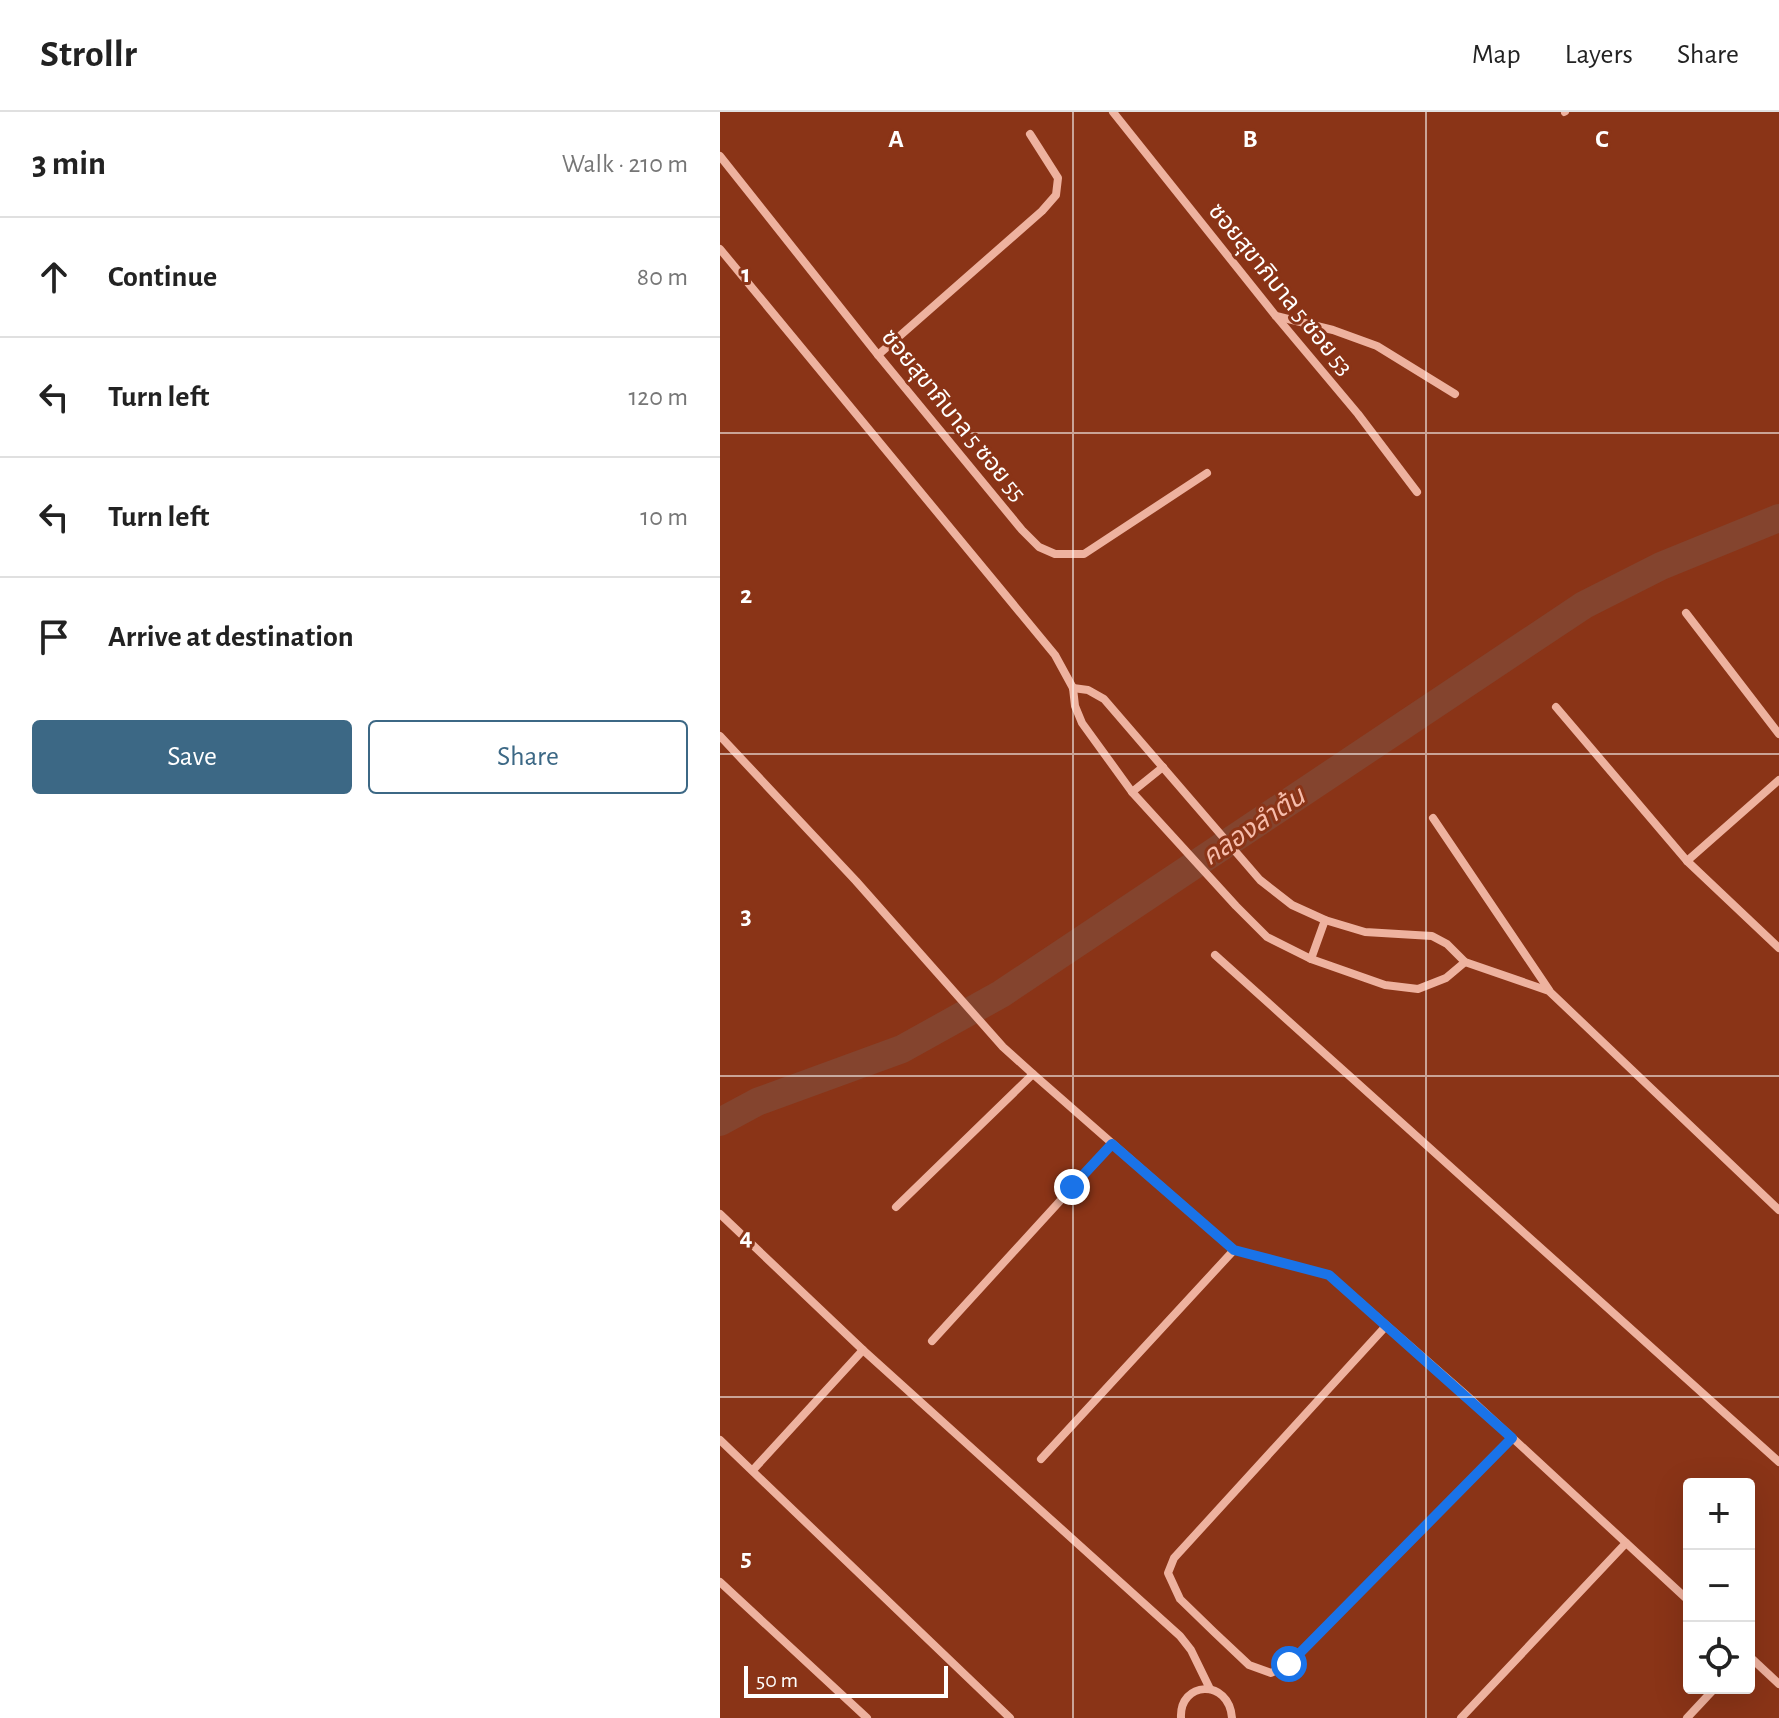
<!DOCTYPE html>
<meta charset="utf-8">
<style>
body{margin:0;font-family:"Alegreya Sans","Noto Sans Thai",sans-serif;background:#f2f2f2;color:#222}
.controls{position:absolute;right:24px;bottom:24px;display:grid;overflow:hidden;border-radius:8px;box-shadow:0 8px 32px #0002}
.controls button{width:72px;height:72px;display:grid;place-items:center;padding:0;border:0;border-bottom:2px solid #e0e0e0;background:#fff;color:#222;font:40px sans-serif}
.scale{position:absolute;left:24px;bottom:20px;width:204px;box-sizing:border-box;padding-left:8px;border:4px solid #fff;border-top:0;font-size:22px;line-height:28px;white-space:nowrap;color:#fff;-webkit-text-stroke:6px #8a3417;paint-order:stroke}
.stop{position:absolute;width:24px;height:24px;margin:-18px;border:6px solid #1a73e8;border-radius:50%;background:#fff}
.stop.end{background:#1a73e8;border-color:#fff;box-shadow:0 2px 8px #0008}
.list{margin:0;padding:0;list-style:none}
h2{display:flex;justify-content:space-between;align-items:center;height:104px;margin:0;padding:0 32px;font-size:34px}
h2 small{font-size:26px;font-weight:400;color:#767676}
.list li{display:grid;grid-template-columns:52px 1fr auto;gap:24px;align-items:center;box-sizing:border-box;height:120px;padding:0 32px;border-top:2px solid #e0e0e0}
.list b{display:block;font-size:30px;white-space:nowrap}
.list em{font-size:26px;font-style:normal;color:#767676}
.actions{display:flex;gap:16px;padding:24px 32px}
.actions a{flex:1;padding:18px 0;border:2px solid #3c6885;border-radius:8px;text-align:center;font-size:28px;color:#3c6885}
.actions .main{background:#3c6885;color:#fff}
.icon{flex:none;width:44px;height:44px;fill:none;stroke:currentColor;stroke-width:2;stroke-linecap:round;stroke-linejoin:round}
.map{position:relative;flex:none;width:1059px;height:1606px;overflow:hidden}
header{display:flex;align-items:center;gap:48px;box-sizing:border-box;height:112px;padding:0 40px;background:#fff;border-bottom:2px solid #e0e0e0}
header strong{font-size:38px}
nav{display:flex;gap:44px;margin-inline-start:auto;font-size:28px}
main{display:flex}
aside{flex:1;background:#fff}
.map>svg:first-child{display:block}
</style>
<header>
<strong>Strollr</strong>
<nav><a>Map</a><a>Layers</a><a>Share</a></nav>
</header>
<main>
<aside>
<h2>3 min<small>Walk · 210 m</small></h2>
<ul class="list">
<li><svg class="icon" aria-label="ahead" viewBox="0 0 24 24"><path d="M12 20V5M6 11l6-6 6 6"/></svg><div><b>Continue</b></div><em>80 m</em></li>
<li><svg class="icon" aria-label="left" viewBox="0 0 24 24"><path d="M17 20v-9H6M10 6l-5 5 5 5"/></svg><div><b>Turn left</b></div><em>120 m</em></li>
<li><svg class="icon" aria-label="left" viewBox="0 0 24 24"><path d="M17 20v-9H6M10 6l-5 5 5 5"/></svg><div><b>Turn left</b></div><em>10 m</em></li>
<li><svg class="icon" aria-label="arrive" viewBox="0 0 24 24"><path d="M6 21V4h12l-3 4 3 4H6"/></svg><div><b>Arrive at destination</b></div></li>
</ul>
<div class="actions"><a class="main">Save</a><a>Share</a></div>
</aside>
<div class="map">
<svg width="1059" height="1606" viewBox="0 0 1059 1606">
<rect width="100%" height="100%" fill="#8a3417"/>
<g fill="none" stroke-linecap="round" stroke-linejoin="round">
<path stroke="#84442e" stroke-width="28" d="M0 1010 37 990 182 937 281 882 864 493 941 454 1059 406"/>
<path stroke="#eeb29f" stroke-width="6" d="M844 1 846 0"/>
<g stroke="#eeb29f" stroke-width="8">
<path d="M393 0 555 203 638 302 697 380"/>
<path d="M0 44 158 243 302 418 319 435 335 442H364L487 361"/>
<path d="M0 137 335 543 353 576 355 594 362 611 412 680 516 794 547 825 591 847 665 873 698 877 726 866 745 850"/>
<path d="M556 204 613 218 657 234 735 282"/>
<path d="M158 243 322 99 336 83 338 66 310 22"/>
<path d="M966 501 1059 622"/>
<path d="M353 576 368 578 384 587 540 768 572 793 605 808 645 820 712 824 727 832 745 850 829 879 1059 1098"/>
<path d="M836 595 967 749 1059 836"/>
<path d="M0 624 136 769 283 935 313 962 514 1138 609 1163 745 1282 969 1489"/>
<path d="M412 680 443 655"/>
<path d="M713 706 829 878"/>
<path d="M967 749 1059 668"/>
<path d="M495 843 1059 1350"/>
<path d="M591 847 605 808"/>
<path d="M176 1095 313 962"/>
<path d="M0 1102 143 1238 460 1524 471 1538 490 1577"/>
<path d="M666 1214 454 1446 448 1461 460 1487 494 1520 529 1553 551 1561 569 1552 792 1326"/>
<path d="M212 1229 392 1032"/>
<path d="M0 1328 290 1606"/>
<path d="M321 1347 514 1138"/>
<path d="M33 1358 143 1238"/>
<path d="M0 1470 147 1606"/>
<path d="M1029 1544 1059 1572"/>
<path d="M461 1606C459 1569 509 1566 512 1606"/>
<path d="M741 1606 906 1431"/>
<path d="M967 1606 995 1576"/>
</g>
</g>
<g fill="none" stroke-linecap="round" stroke-linejoin="round">
<path stroke="#1a73e8" stroke-width="10" d="M352 1075 392 1032 514 1138 609 1163 792 1326 569 1552"/>
</g>
<path fill="none" stroke="#fff" stroke-width="2" stroke-opacity="0.55" d="M353 0V1606M706 0V1606M0 321H1059M0 642H1059M0 964H1059M0 1285H1059"/>
<g text-anchor="middle" stroke-width="6" stroke-linejoin="round" paint-order="stroke">
<g font-size="24" fill="#fff" stroke="#8a3417">
<text transform="translate(561 177) rotate(51)" y="8">ซอยสุขาภิบาล 5 ซอย 53</text>
<text transform="translate(234 303) rotate(51)" y="8">ซอยสุขาภิบาล 5 ซอย 55</text>
</g>
<g font-size="26" font-style="italic" fill="#f6bcab" stroke="#8a3417">
<text transform="translate(533 714) rotate(-34)" y="9">คลองลำต้น</text>
</g>
</g>
<g font-size="26" text-anchor="middle" font-weight="bold" fill="#fff" stroke="#8a3417" stroke-width="6" stroke-linejoin="round" paint-order="stroke">
<text x="176" y="35">A</text>
<text x="530" y="35">B</text>
<text x="882" y="35">C</text>
<text x="26" y="170">1</text>
<text x="26" y="491">2</text>
<text x="26" y="812">3</text>
<text x="26" y="1133">4</text>
<text x="26" y="1454">5</text>
</g>
</svg>
<div class="controls">
<button>+</button>
<button>−</button>
<button><svg class="icon" aria-label="locate" viewBox="0 0 24 24"><circle cx="12" cy="12" r="6"/><path d="M12 2v4M12 18v4M2 12h4M18 12h4"/></svg></button>
</div>
<div class="scale">50 m</div>
<div class="stop" style="left:569px;top:1552px"></div>
<div class="stop end" style="left:352px;top:1075px"></div>
</div>
</main>
